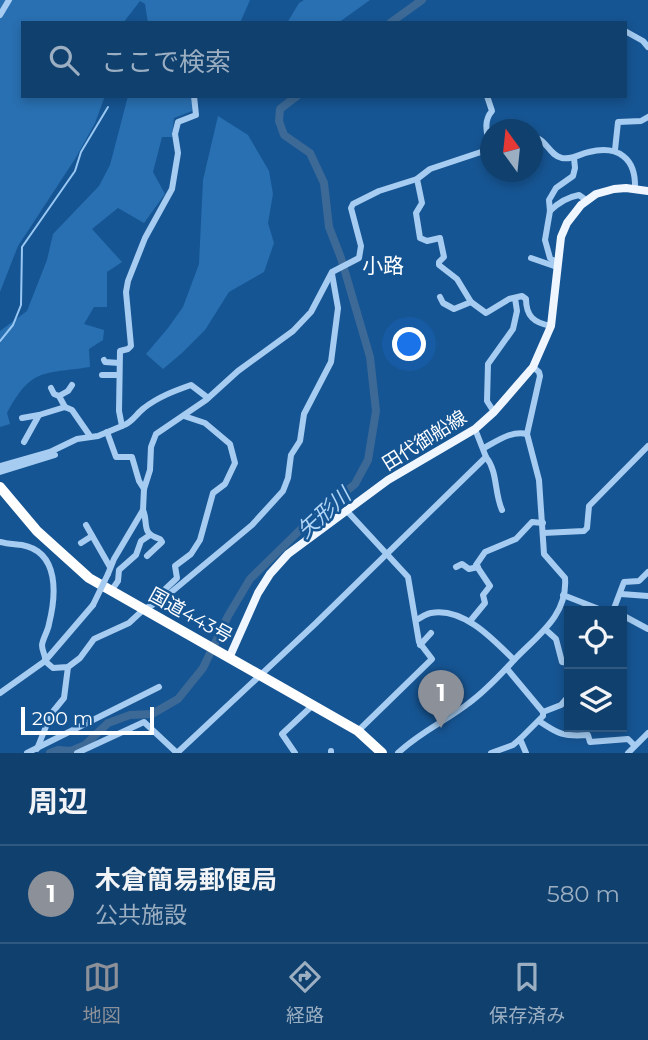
<!DOCTYPE html>
<html lang="ja">
<meta charset="utf-8">
<style>
body{margin:0;font-family:Montserrat,"Noto Sans JP",sans-serif;background:#194773;color:#f1f3f6}
.controls{position:absolute;right:21px;bottom:21px;display:grid;overflow:hidden;border-radius:0px;box-shadow:0 4px 10px #0003}
.controls button{width:63px;height:63px;display:grid;place-items:center;padding:0;border:0;border-bottom:2px solid #305981;background:#10406e;color:#f1f3f6;font:35px sans-serif}
.compass{position:absolute;left:480px;top:119px;width:63px;height:63px;border-radius:50%;background:#10406e;box-shadow:0 4px 10px #0003;rotate:345deg}
.scale{position:absolute;left:21px;bottom:18px;width:133px;box-sizing:border-box;padding-left:7px;border:4px solid #fff;border-top:0;font-size:19px;line-height:24px;white-space:nowrap;color:#fff;-webkit-text-stroke:5px #165593;paint-order:stroke}
.you{position:absolute;left:410px;top:345px;width:24px;height:24px;margin:-18px;border:5px solid #fff;border-radius:50%;background:#1a73e8;box-shadow:0 0 0 10px #1a73e833}
.badge{display:grid;place-items:center;width:46px;height:46px;border-radius:50%;background:#8c9099;color:#fff;font-size:23px;font-weight:700}
.pin{position:absolute;translate:-50% -58px;filter:drop-shadow(0 2px 4px #0008)}
.pin::after{content:'';position:absolute;top:37px;width:24px;height:21px;background:inherit;clip-path:polygon(0 0,100% 0,50% 100%)}
.list{margin:0;padding:0;list-style:none}
h2{display:flex;justify-content:space-between;align-items:center;height:91px;margin:0;padding:0 28px;font-size:30px}
h2 small{font-size:23px;font-weight:400;color:#9cafc2}
.list li{display:grid;grid-template-columns:46px 1fr auto;gap:21px;align-items:center;box-sizing:border-box;height:98px;padding:0 28px;border-top:2px solid #305981}
.list b{display:block;font-size:26px;white-space:nowrap}
.list p{margin:0;font-size:23px;white-space:nowrap;color:#9cafc2}
.list em{font-size:23px;font-style:normal;color:#9cafc2}
.icon{flex:none;width:38px;height:38px;fill:none;stroke:currentColor;stroke-width:2;stroke-linecap:round;stroke-linejoin:round}
.map{position:relative;flex:none;width:648px;height:753px;overflow:hidden}
.search{position:absolute;background:#10406e;box-shadow:0 4px 10px #0003;left:21px;right:21px;top:21px;height:77px;display:flex;align-items:center;gap:18px;box-sizing:border-box;padding:0 24px;border-radius:0px;color:#9cafc2;font-size:26px}
.sheet{height:189px;background:#10406e}
nav{display:flex;justify-content:space-around;align-items:center;box-sizing:border-box;height:98px;border-top:2px solid #305981;background:#10406e;font-size:19px;color:#9cafc2}
nav a{display:grid;justify-items:center;gap:4px}
nav .on{color:#8c9099}
.map>svg:first-child{display:block}
</style>
<div class="map">
<svg width="648" height="753" viewBox="0 0 648 753">
<rect width="100%" height="100%" fill="#165593"/>
<g fill="#2970b2">
<path d="M0 0H250L240 23H148L145 4 140 1 123 23H23V96H105L95 123 75 159 18 246 0 292Z"/>
<path d="M304 0H370L338 23H287L299 3Z"/>
<path d="M128 96H198L192 111 174 118 172 137H162L153 172 165 194 144 223 118 208 92 229 122 262 107 272V307H94L84 324 104 330 103 340 89 349 90 367C43 374 31 368 7 413L10 424 0 427V331L27 311 47 260 53 234 99 186 110 165Z"/>
<path d="M218 116 248 135 269 171 273 194 268 223 274 243 264 272 229 292 205 330 182 353 163 369 146 354 168 328 183 307 199 264 203 180Z"/>
</g>
<g fill="none" stroke-linecap="round" stroke-linejoin="round">
<path stroke="#98c8f3" stroke-width="2" d="M0 341 13 325 21 305 22 247 75 171 81 152 108 107"/>
<g stroke="#3c6996" stroke-width="8">
<path d="M390 23 422 0"/>
<path d="M50 753 58 750 71 751 85 745 108 723 130 715 152 714 178 699 203 668 228 616 250 579 301 529 355 484 368 460 376 411 370 357 341 258 329 227 324 183 310 153 284 135 279 121 280 109 297 96"/>
</g>
<g stroke="#a6ccf1" stroke-width="6">
<path d="M0 15 9 0"/>
<path d="M625 31 643 41 648 47"/>
<path d="M487 96 492 111C482 122 488 136 490 149"/>
<path d="M532 137C547 138 548 155 562 158 573 160 579 154 589 152 618 145 636 158 635 188"/>
<path d="M615 150 618 122 641 121 648 117"/>
<path d="M417 179 422 203 416 213 420 238 427 241 440 238 444 257 439 262V265L457 279 471 302 486 313 509 299 522 296 526 299C526 316 534 323 551 326"/>
<path d="M550 211C558 203 568 197 579 195L586 200"/>
<path d="M531 258 557 267"/>
<path d="M557 263 550 258 545 240 550 211 549 200 556 188 573 176 575 168 574 158"/>
<path d="M440 297 443 303 454 309 471 302"/>
<path d="M104 360 105 362 119 363"/>
<path d="M102 375H119"/>
<path d="M51 388 54 394 59 396"/>
<path d="M65 407 59 396 68 391 72 385"/>
<path d="M494 412 487 401 488 364 513 329 517 311 515 298"/>
<path d="M22 418 39 415"/>
<path d="M122 426C132 423 136 414 144 408 158 397 174 391 191 385L208 398"/>
<path d="M107 432 116 457H132L139 481 144 489"/>
<path d="M24 442 39 415 65 407 72 410 90 436"/>
<path d="M484 448C497 441 512 430 527 434"/>
<path d="M486 457C498 472 494 492 502 510"/>
<path d="M0 466 50 452 77 439 98 436 122 426 119 411 120 351 128 349 131 346 126 292 128 281 145 238 172 189 178 153 175 134 178 122 196 115 194 96"/>
<path d="M0 472 55 455"/>
<path d="M143 510C149 524 140 533 160 539L162 542 147 556"/>
<path d="M346 510 408 577 419 642 432 659 358 731"/>
<path d="M86 525 110 567"/>
<path d="M543 533 584 531 587 528 589 506 648 446"/>
<path d="M0 542C7 544 15 544 22 545 60 552 56 596 49 624 48 631 43 638 42 645 42 652 46 655 45 661L53 668 68 667 80 658 94 639 129 623 143 610 163 599 252 525 283 491 288 478 291 455 300 441 304 414 331 362 338 308 332 274"/>
<path d="M81 543 92 536"/>
<path d="M456 567 462 564 469 569 478 567"/>
<path d="M108 574 114 559 143 510 144 489 150 470 151 447 156 434 206 400 238 371 293 331 311 312 332 272 359 258 361 246 351 208 353 204 379 191 417 179 430 169 490 149"/>
<path d="M111 591 118 581 119 570 136 555 141 541 150 535"/>
<path d="M621 594 648 596"/>
<path d="M563 595 604 611"/>
<path d="M158 602V596L177 578 175 566 191 554 200 540 213 493 225 484 235 463 230 444 205 423 184 416"/>
<path d="M613 611 624 582 639 581 648 572"/>
<path d="M622 615 648 629"/>
<path d="M416 620C421 618 425 614 431 613 463 607 493 639 514 660"/>
<path d="M471 620 485 603 483 595 490 586 476 565 485 552 516 539 532 522 543 523"/>
<path d="M546 630 556 639 562 662 569 663"/>
<path d="M420 645 431 633"/>
<path d="M508 670 543 712V716L520 739 526 753"/>
<path d="M0 693 45 661 93 605"/>
<path d="M543 712 561 705 567 698"/>
<path d="M539 721C558 734 564 737 588 735L590 742 628 739 634 745"/>
<path d="M37 749 51 714 64 698 68 667"/>
<path d="M331 751V753"/>
<path d="M27 753 159 687"/>
<path d="M77 753 144 722 177 753"/>
<path d="M177 753 315 624 486 457 475 429"/>
<path d="M295 753 282 734 313 705"/>
<path d="M398 753C420 732 446 721 469 703 487 690 501 674 516 658 538 635 568 615 565 578L544 554 539 480 527 434 540 376 539 372 533 367"/>
<path d="M491 753 513 745 520 739"/>
<path d="M628 753 648 733"/>
</g>
<path stroke="#eff6ff" stroke-width="8" d="M230 656 258 593 270 574 288 554 388 480 475 429 494 412 533 367 551 326 561 237 567 223 581 205 596 194 614 189 626 188 648 191"/>
<path stroke="#fff" stroke-width="10" d="M0 487 37 531 89 578 358 731 382 753"/>
<path stroke="#a6ccf1" stroke-width="6" d="M93 605 108 574"/>
</g>
<g text-anchor="middle" stroke-width="5" stroke-linejoin="round" paint-order="stroke">
<g font-size="19" fill="#fff" stroke="#165593">
<text transform="translate(424 440) rotate(-32)" y="7">田代御船線</text>
<text transform="translate(191 615) rotate(29)" y="7">国道443号</text>
</g>
<g font-size="21" fill="#fff" stroke="#165593">
<text x="383" y="273">小路</text>
</g>
<g font-size="21" font-style="italic" fill="#b2d6f7" stroke="#165593">
<text transform="translate(324 513) rotate(-42)" y="7">矢形川</text>
</g>
</g>
</svg>
<div class="controls">
<button><svg class="icon" aria-label="locate" viewBox="0 0 24 24"><circle cx="12" cy="12" r="6"/><path d="M12 2v4M12 18v4M2 12h4M18 12h4"/></svg></button>
<button><svg class="icon" aria-label="layers" viewBox="0 0 24 24"><path d="M12 4l9 5-9 5-9-5zM3 14l9 5 9-5"/></svg></button>
</div>
<svg class="compass" viewBox="-18 -18 36 36"><path d="M0-13l5 13h-10z" fill="#e53935"/><path d="M0 13l5-13h-10z" fill="#9cafc2"/></svg>
<div class="scale">200 m</div>
<div class="you"></div>
<div class="pin badge" style="left:441px;top:728px">1</div>
<div class="search"><svg class="icon" aria-label="search" viewBox="0 0 24 24"><circle cx="10" cy="10" r="6"/><path d="M15 15l6 6"/></svg>ここで検索</div>
</div>
<section class="sheet">
<h2>周辺<small></small></h2>
<ul class="list">
<li><span class="badge">1</span><div><b>木倉簡易郵便局</b><p>公共施設</p></div><em>580 m</em></li>
</ul>
</section>
<nav>
<a class="on"><svg class="icon" aria-label="map" viewBox="0 0 24 24"><path d="M3 6l6-2 6 2 6-2v14l-6 2-6-2-6 2zM9 4v14M15 6v14"/></svg>地図</a>
<a><svg class="icon" aria-label="directions" viewBox="0 0 24 24"><path d="M12 3l9 9-9 9-9-9zM9 14v-3h6M13 9l2 2-2 2"/></svg>経路</a>
<a><svg class="icon" aria-label="saved" viewBox="0 0 24 24"><path d="M7 4h10v16l-5-4-5 4z"/></svg>保存済み</a>
</nav>
